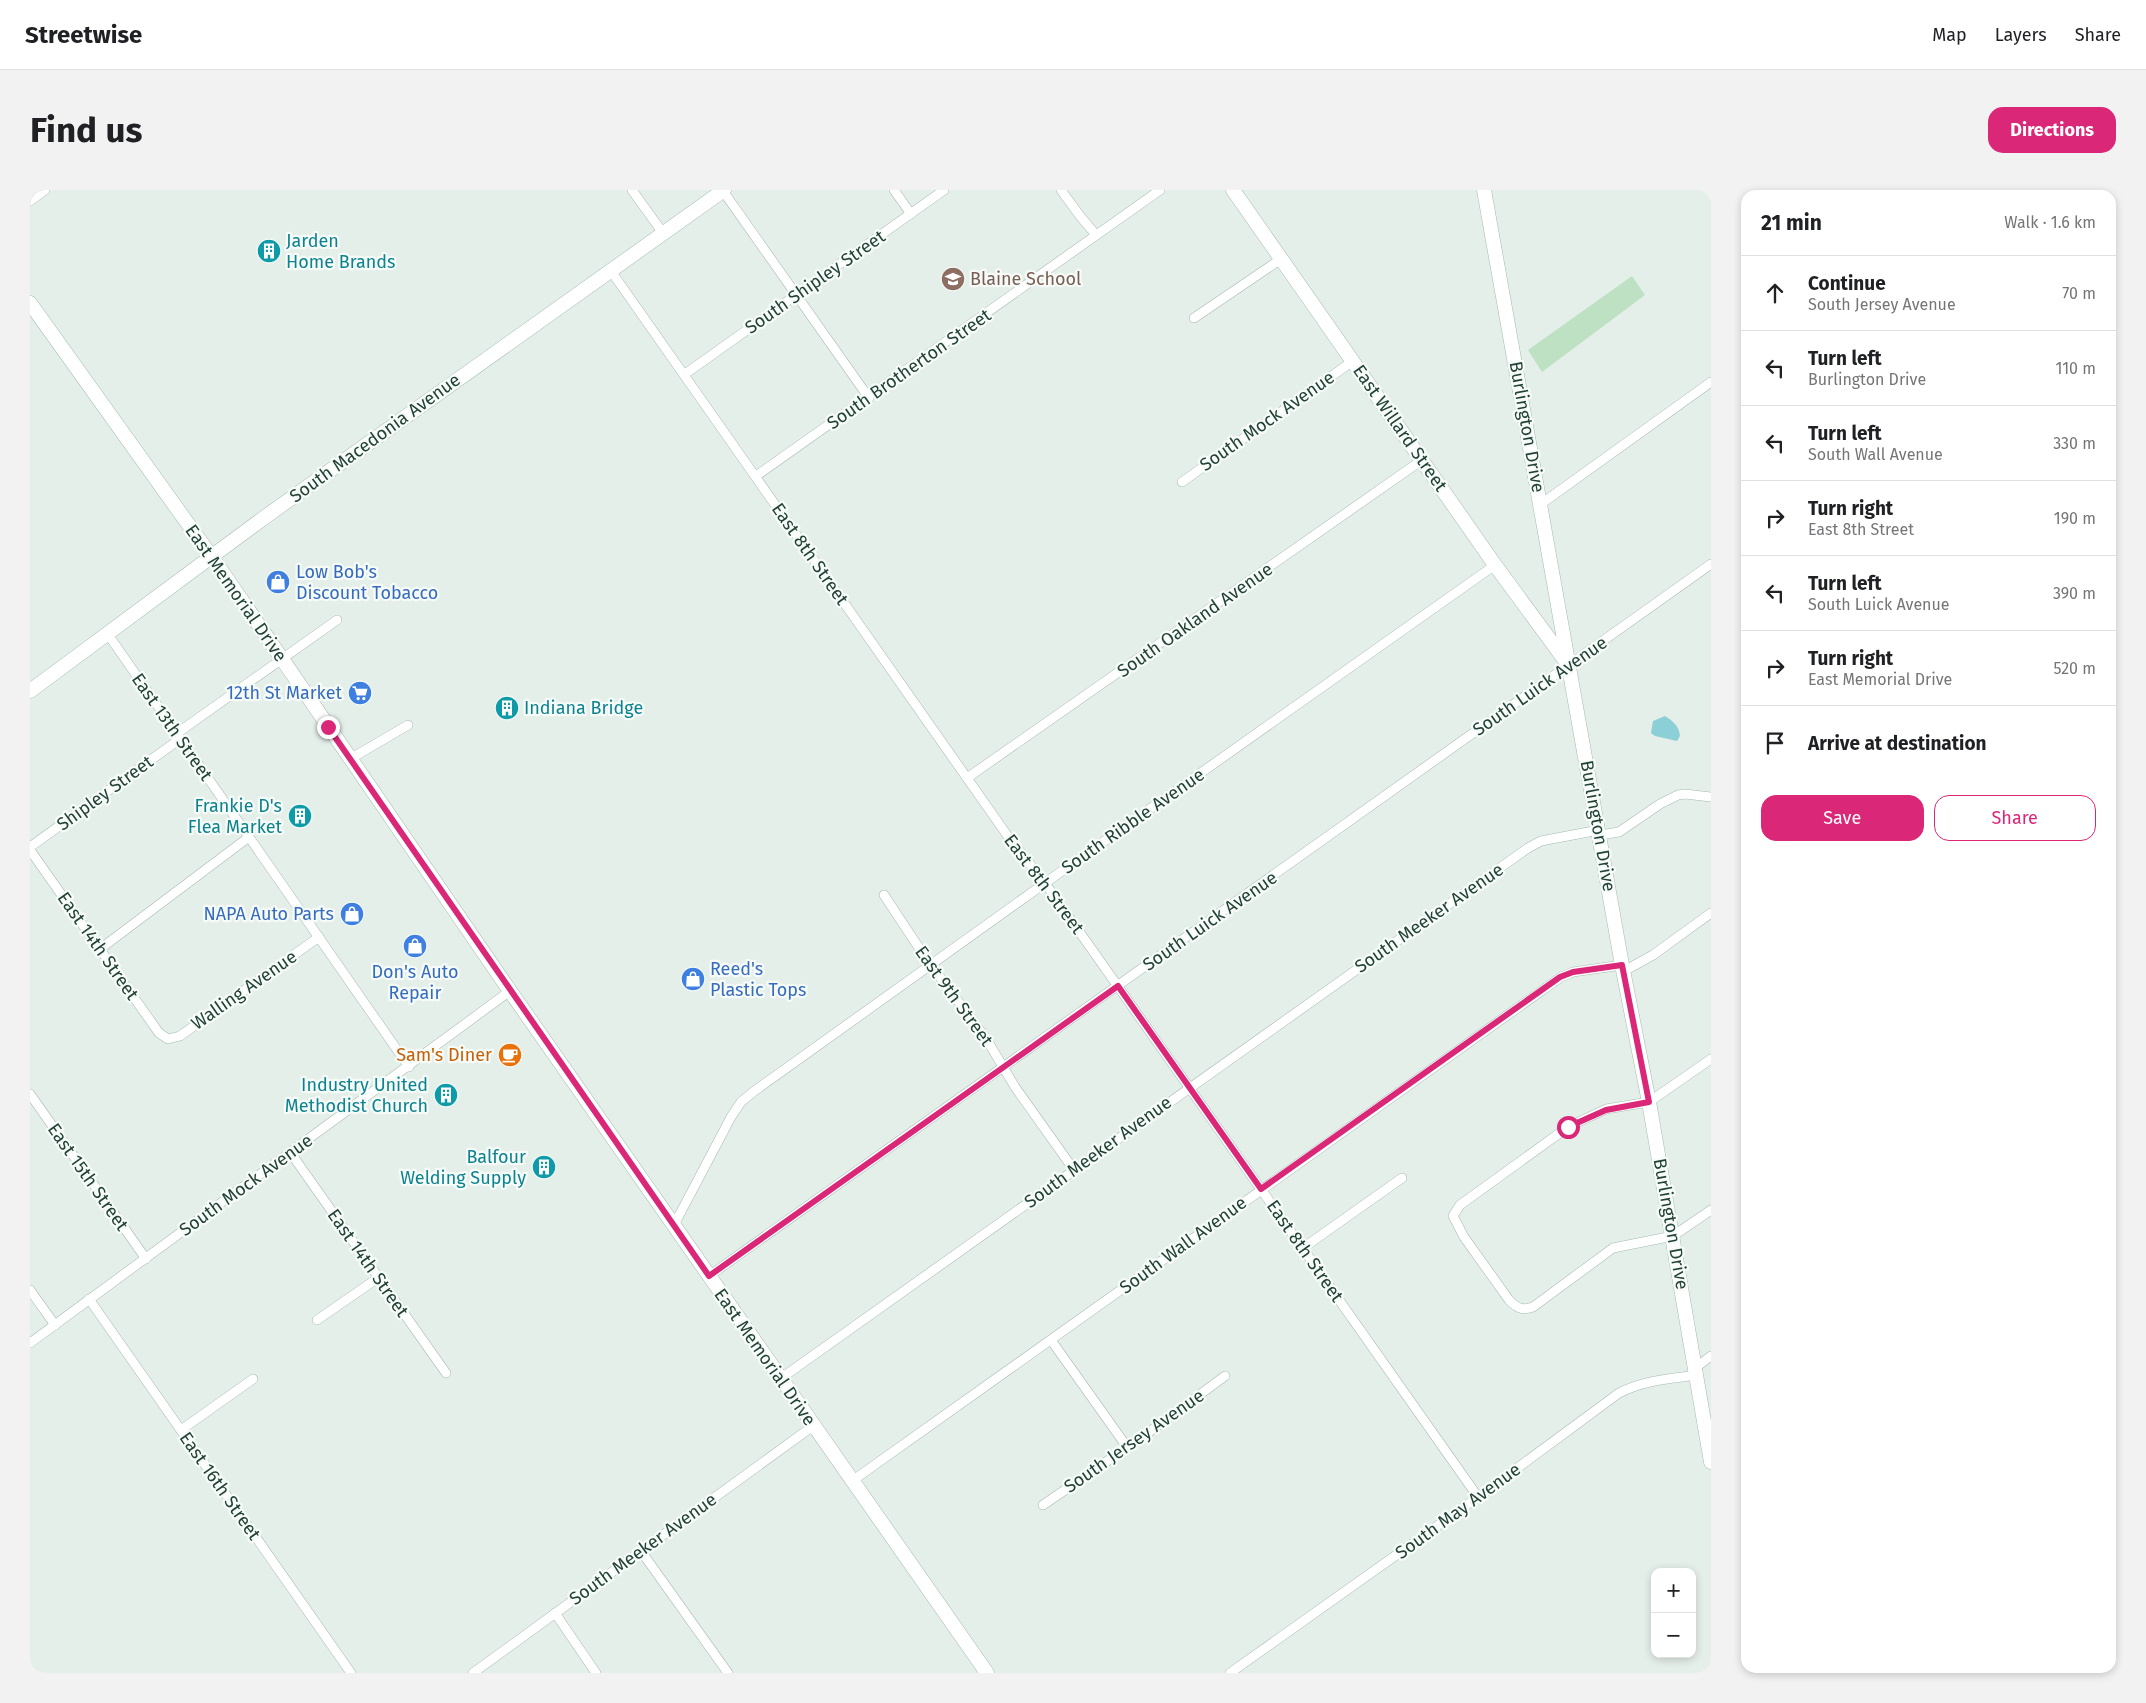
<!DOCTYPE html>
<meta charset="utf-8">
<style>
body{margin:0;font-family:"Fira Sans",sans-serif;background:#f2f2f2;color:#202124}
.controls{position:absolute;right:15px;bottom:15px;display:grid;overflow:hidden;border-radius:10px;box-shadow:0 2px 8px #0003}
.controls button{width:45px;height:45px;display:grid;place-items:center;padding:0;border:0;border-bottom:1px solid #e0e0e0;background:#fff;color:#202124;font:25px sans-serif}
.stop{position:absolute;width:15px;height:15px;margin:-11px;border:4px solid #db2777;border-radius:50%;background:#fff}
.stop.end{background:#db2777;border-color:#fff;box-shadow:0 1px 5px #0008}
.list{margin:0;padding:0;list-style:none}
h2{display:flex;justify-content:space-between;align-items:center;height:65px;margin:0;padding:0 20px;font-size:21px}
h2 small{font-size:16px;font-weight:400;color:#757577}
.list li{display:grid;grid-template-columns:32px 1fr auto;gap:15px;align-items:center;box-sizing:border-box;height:75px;padding:0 20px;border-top:1px solid #e0e0e0}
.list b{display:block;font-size:19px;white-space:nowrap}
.list p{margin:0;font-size:16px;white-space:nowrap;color:#757577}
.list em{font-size:16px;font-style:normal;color:#757577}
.actions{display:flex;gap:10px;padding:15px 20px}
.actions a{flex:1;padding:11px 0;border:1px solid #db2777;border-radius:15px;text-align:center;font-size:18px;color:#db2777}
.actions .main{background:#db2777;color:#fff}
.icon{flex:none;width:28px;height:28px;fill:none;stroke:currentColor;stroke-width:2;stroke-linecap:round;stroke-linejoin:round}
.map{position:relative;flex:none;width:1681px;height:1483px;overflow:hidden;border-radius:15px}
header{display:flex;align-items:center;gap:30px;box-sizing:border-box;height:70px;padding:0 25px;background:#fff;border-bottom:1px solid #e0e0e0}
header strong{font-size:24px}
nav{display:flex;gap:28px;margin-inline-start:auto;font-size:18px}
.intro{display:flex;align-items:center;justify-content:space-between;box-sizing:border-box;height:120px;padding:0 30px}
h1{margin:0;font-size:35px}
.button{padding:12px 22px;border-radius:15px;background:#db2777;color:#fff;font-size:18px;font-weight:700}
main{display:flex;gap:30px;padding:0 30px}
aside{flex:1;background:#fff;border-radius:15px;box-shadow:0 2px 8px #0003}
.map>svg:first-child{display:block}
</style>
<header>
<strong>Streetwise</strong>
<nav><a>Map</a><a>Layers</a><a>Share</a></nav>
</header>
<div class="intro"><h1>Find us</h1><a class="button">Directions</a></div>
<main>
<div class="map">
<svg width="1681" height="1483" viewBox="0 0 1681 1483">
<rect width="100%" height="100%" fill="#e5efea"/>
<path fill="#bee1c4" d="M1602 86 1615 105 1512 182 1498 160Z"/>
<path fill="#8bd0d6" d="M1635 526C1643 531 1649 536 1650 546L1647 551 1625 546 1621 543 1623 531Z"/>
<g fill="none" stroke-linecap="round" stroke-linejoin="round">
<g stroke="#a7b8b1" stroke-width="10">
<g id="street">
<path d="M602 0 633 43"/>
<path d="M864 0 881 24"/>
<path d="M1031 0 1050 26 1066 45"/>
<path d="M693 1 839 208"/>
<path d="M0 11 15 0"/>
<path d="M581 81 977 645 1015 693 1448 1307"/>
<path d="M1164 128 1251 69"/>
<path d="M655 184 914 0"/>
<path d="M726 286 1130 0"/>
<path d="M1152 292 1323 171"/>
<path d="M1511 314 1681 192"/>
<path d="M77 443 379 877"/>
<path d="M146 544 307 430"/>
<path d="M320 569 378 535"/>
<path d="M937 588 1392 270"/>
<path d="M1570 645 1589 642 1630 614 1648 605 1655 604 1681 607"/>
<path d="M0 657 150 549"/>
<path d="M0 660 129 843 138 849 150 846 289 747"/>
<path d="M854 705 895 767 957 850 985 897 1044 980"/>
<path d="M70 759 219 647"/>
<path d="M1594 781 1623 765 1681 723"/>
<path d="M1681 869 1619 912 1576 919 1538 937 1430 1015 1423 1026 1434 1047 1479 1110C1487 1118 1492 1121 1503 1117L1583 1058 1643 1046 1681 1020"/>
<path d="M0 904 116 1069"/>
<path d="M260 962 416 1183"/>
<path d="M644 1035 701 927 711 912 723 902 1015 693 1465 375"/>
<path d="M1273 1058 1372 988"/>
<path d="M679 1086 1681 374"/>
<path d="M0 1100 25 1135"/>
<path d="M59 1109 321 1483"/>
<path d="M287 1130 348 1088"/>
<path d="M1021 1150 1097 1257"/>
<path d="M0 1153 480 801"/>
<path d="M1665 1178 1681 1166"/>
<path d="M750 1189 1498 658 1511 651 1569 640"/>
<path d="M151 1240 223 1189"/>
<path d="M822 1291 1531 787 1543 782 1592 775"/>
<path d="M1013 1315 1111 1248 1195 1186"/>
<path d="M611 1361 698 1483"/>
<path d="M525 1423 566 1483"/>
<path d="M443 1483 783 1236"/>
<path d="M1200 1483 1448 1307 1589 1203C1614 1190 1639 1189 1667 1185"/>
</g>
</g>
<g stroke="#a3bbb1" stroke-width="15">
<g id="secondary">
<path d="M1203 0 1465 375 1537 473"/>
<path d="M1454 0 1592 775 1619 912 1681 1272"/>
<path d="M0 113 191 380 480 801 957 1483"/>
<path d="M0 501 235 327 694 0"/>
</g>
</g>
<use href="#street" stroke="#fff" stroke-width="9"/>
<use href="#secondary" stroke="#fff" stroke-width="14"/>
</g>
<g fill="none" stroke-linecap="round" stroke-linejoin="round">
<path stroke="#db2777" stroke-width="6" d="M298 537 679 1086 1088 796 1231 999 1530 787 1543 782 1592 775 1619 912 1576 920 1538 937"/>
</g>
<defs>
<g id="building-disc" transform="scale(1.25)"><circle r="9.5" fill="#0f9aa8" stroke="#f6fbf8"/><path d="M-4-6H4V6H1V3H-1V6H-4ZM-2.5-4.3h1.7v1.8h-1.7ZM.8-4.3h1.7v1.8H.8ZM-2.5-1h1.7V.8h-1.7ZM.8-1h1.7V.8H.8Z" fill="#fff"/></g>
<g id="school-disc" transform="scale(1.25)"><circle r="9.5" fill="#8d6e63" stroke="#f6fbf8"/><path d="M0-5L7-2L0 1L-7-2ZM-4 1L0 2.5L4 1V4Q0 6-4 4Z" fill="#fff"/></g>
<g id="shop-disc" transform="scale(1.25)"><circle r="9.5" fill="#3f7fe0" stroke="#f6fbf8"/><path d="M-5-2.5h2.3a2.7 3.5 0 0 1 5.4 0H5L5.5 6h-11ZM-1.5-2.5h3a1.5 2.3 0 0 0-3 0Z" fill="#fff"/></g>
<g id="supermarket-disc" transform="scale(1.25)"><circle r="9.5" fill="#3f7fe0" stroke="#f6fbf8"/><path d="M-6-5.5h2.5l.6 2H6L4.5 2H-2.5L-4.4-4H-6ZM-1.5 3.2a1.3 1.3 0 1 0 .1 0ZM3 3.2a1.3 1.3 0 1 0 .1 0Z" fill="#fff"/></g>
<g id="cafe-disc" transform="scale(1.25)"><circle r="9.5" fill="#e8710a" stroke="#f6fbf8"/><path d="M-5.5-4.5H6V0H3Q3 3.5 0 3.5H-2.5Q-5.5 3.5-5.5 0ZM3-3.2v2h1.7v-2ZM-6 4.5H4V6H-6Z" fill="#fff"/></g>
</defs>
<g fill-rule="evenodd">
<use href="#building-disc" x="239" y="61"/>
<use href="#school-disc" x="923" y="89"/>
<use href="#shop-disc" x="248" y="392"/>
<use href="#supermarket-disc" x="330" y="503"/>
<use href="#building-disc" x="477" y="518"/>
<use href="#building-disc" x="270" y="626"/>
<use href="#shop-disc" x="322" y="724"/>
<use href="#shop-disc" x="385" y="756"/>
<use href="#shop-disc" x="663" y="789"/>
<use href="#cafe-disc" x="480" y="865"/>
<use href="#building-disc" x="416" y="905"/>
<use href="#building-disc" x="514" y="977"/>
</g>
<g text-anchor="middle" stroke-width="4.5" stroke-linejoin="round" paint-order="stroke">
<g font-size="18" fill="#0d838f" stroke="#f6fbf8" text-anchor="end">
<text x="256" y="57" text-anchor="start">Jarden<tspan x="256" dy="21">Home Brands</tspan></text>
<text x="494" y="524" text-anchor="start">Indiana Bridge</text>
<text x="252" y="622">Frankie D's<tspan x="252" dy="21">Flea Market</tspan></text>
<text x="398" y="901">Industry United<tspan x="398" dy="21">Methodist Church</tspan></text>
<text x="496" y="973">Balfour<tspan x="496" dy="21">Welding Supply</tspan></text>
</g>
<g font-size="18" fill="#785e54" stroke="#f6fbf8" text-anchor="start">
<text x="940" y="95">Blaine School</text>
</g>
<g font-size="18" fill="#234237" stroke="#f6fbf8">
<text transform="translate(785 92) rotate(-35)" y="6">South Shipley Street</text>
<text transform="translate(879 179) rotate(-35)" y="6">South Brotherton Street</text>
<text transform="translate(1237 231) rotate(-35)" y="6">South Mock Avenue</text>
<text transform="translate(1497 237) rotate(80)" y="6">Burlington Drive</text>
<text transform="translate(1370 238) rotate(55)" y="6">East Willard Street</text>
<text transform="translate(345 248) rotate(-36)" y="6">South Macedonia Avenue</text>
<text transform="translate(780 364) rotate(55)" y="6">East 8th Street</text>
<text transform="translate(206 403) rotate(55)" y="6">East Memorial Drive</text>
<text transform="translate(1165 430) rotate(-35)" y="6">South Oakland Avenue</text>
<text transform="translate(1510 496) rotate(-35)" y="6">South Luick Avenue</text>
<text transform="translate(142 537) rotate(55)" y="6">East 13th Street</text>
<text transform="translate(75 603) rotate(-36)" y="6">Shipley Street</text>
<text transform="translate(1103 631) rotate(-35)" y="6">South Ribble Avenue</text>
<text transform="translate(1568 636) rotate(80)" y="6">Burlington Drive</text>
<text transform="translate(1014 694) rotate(53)" y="6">East 8th Street</text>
<text transform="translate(1399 728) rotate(-35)" y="6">South Meeker Avenue</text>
<text transform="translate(1180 731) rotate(-35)" y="6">South Luick Avenue</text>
<text transform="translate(68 756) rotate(55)" y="6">East 14th Street</text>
<text transform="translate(214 800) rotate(-35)" y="6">Walling Avenue</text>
<text transform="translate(924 806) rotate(54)" y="6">East 9th Street</text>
<text transform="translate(1068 962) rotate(-36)" y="6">South Meeker Avenue</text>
<text transform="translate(58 987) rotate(55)" y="6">East 15th Street</text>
<text transform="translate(216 995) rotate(-36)" y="6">South Mock Avenue</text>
<text transform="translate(1641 1034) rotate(80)" y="6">Burlington Drive</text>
<text transform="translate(1153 1055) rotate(-36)" y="6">South Wall Avenue</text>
<text transform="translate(1275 1061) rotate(55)" y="6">East 8th Street</text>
<text transform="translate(338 1073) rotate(55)" y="6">East 14th Street</text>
<text transform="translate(735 1167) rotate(55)" y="6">East Memorial Drive</text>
<text transform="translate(1104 1251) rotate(-35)" y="6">South Jersey Avenue</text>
<text transform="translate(190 1296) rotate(55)" y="6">East 16th Street</text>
<text transform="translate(1428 1321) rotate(-36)" y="6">South May Avenue</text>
<text transform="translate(613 1359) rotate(-36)" y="6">South Meeker Avenue</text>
</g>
<g font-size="18" fill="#366cbe" stroke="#f6fbf8" text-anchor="start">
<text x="266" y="388">Low Bob's<tspan x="266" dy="21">Discount Tobacco</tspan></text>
<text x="312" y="509" text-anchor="end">12th St Market</text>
<text x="304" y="730" text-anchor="end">NAPA Auto Parts</text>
<text x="680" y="785">Reed's<tspan x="680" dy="21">Plastic Tops</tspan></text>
<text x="385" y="788" text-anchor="middle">Don's Auto<tspan x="385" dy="21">Repair</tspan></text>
</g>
<g font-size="18" fill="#c56008" stroke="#f6fbf8" text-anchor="end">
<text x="462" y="871">Sam's Diner</text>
</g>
</g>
</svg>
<div class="controls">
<button>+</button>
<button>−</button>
</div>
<div class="stop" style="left:1538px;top:937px"></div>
<div class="stop end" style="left:298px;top:537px"></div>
</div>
<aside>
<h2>21 min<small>Walk · 1.6 km</small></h2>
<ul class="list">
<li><svg class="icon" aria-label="ahead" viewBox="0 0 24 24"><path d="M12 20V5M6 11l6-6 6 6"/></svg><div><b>Continue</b><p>South Jersey Avenue</p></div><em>70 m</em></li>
<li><svg class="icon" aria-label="left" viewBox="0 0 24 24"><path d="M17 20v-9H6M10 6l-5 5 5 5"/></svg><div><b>Turn left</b><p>Burlington Drive</p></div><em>110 m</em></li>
<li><svg class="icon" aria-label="left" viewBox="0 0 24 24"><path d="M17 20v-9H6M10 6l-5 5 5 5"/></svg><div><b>Turn left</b><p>South Wall Avenue</p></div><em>330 m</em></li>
<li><svg class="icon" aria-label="right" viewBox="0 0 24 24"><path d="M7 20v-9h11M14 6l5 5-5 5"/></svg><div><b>Turn right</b><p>East 8th Street</p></div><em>190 m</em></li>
<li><svg class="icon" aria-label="left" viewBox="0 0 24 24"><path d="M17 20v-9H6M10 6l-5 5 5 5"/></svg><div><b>Turn left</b><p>South Luick Avenue</p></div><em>390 m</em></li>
<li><svg class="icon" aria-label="right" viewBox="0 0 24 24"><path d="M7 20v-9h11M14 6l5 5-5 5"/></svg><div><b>Turn right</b><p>East Memorial Drive</p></div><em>520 m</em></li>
<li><svg class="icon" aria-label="arrive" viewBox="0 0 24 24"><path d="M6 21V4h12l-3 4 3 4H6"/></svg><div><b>Arrive at destination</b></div></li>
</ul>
<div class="actions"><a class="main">Save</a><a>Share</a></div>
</aside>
</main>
